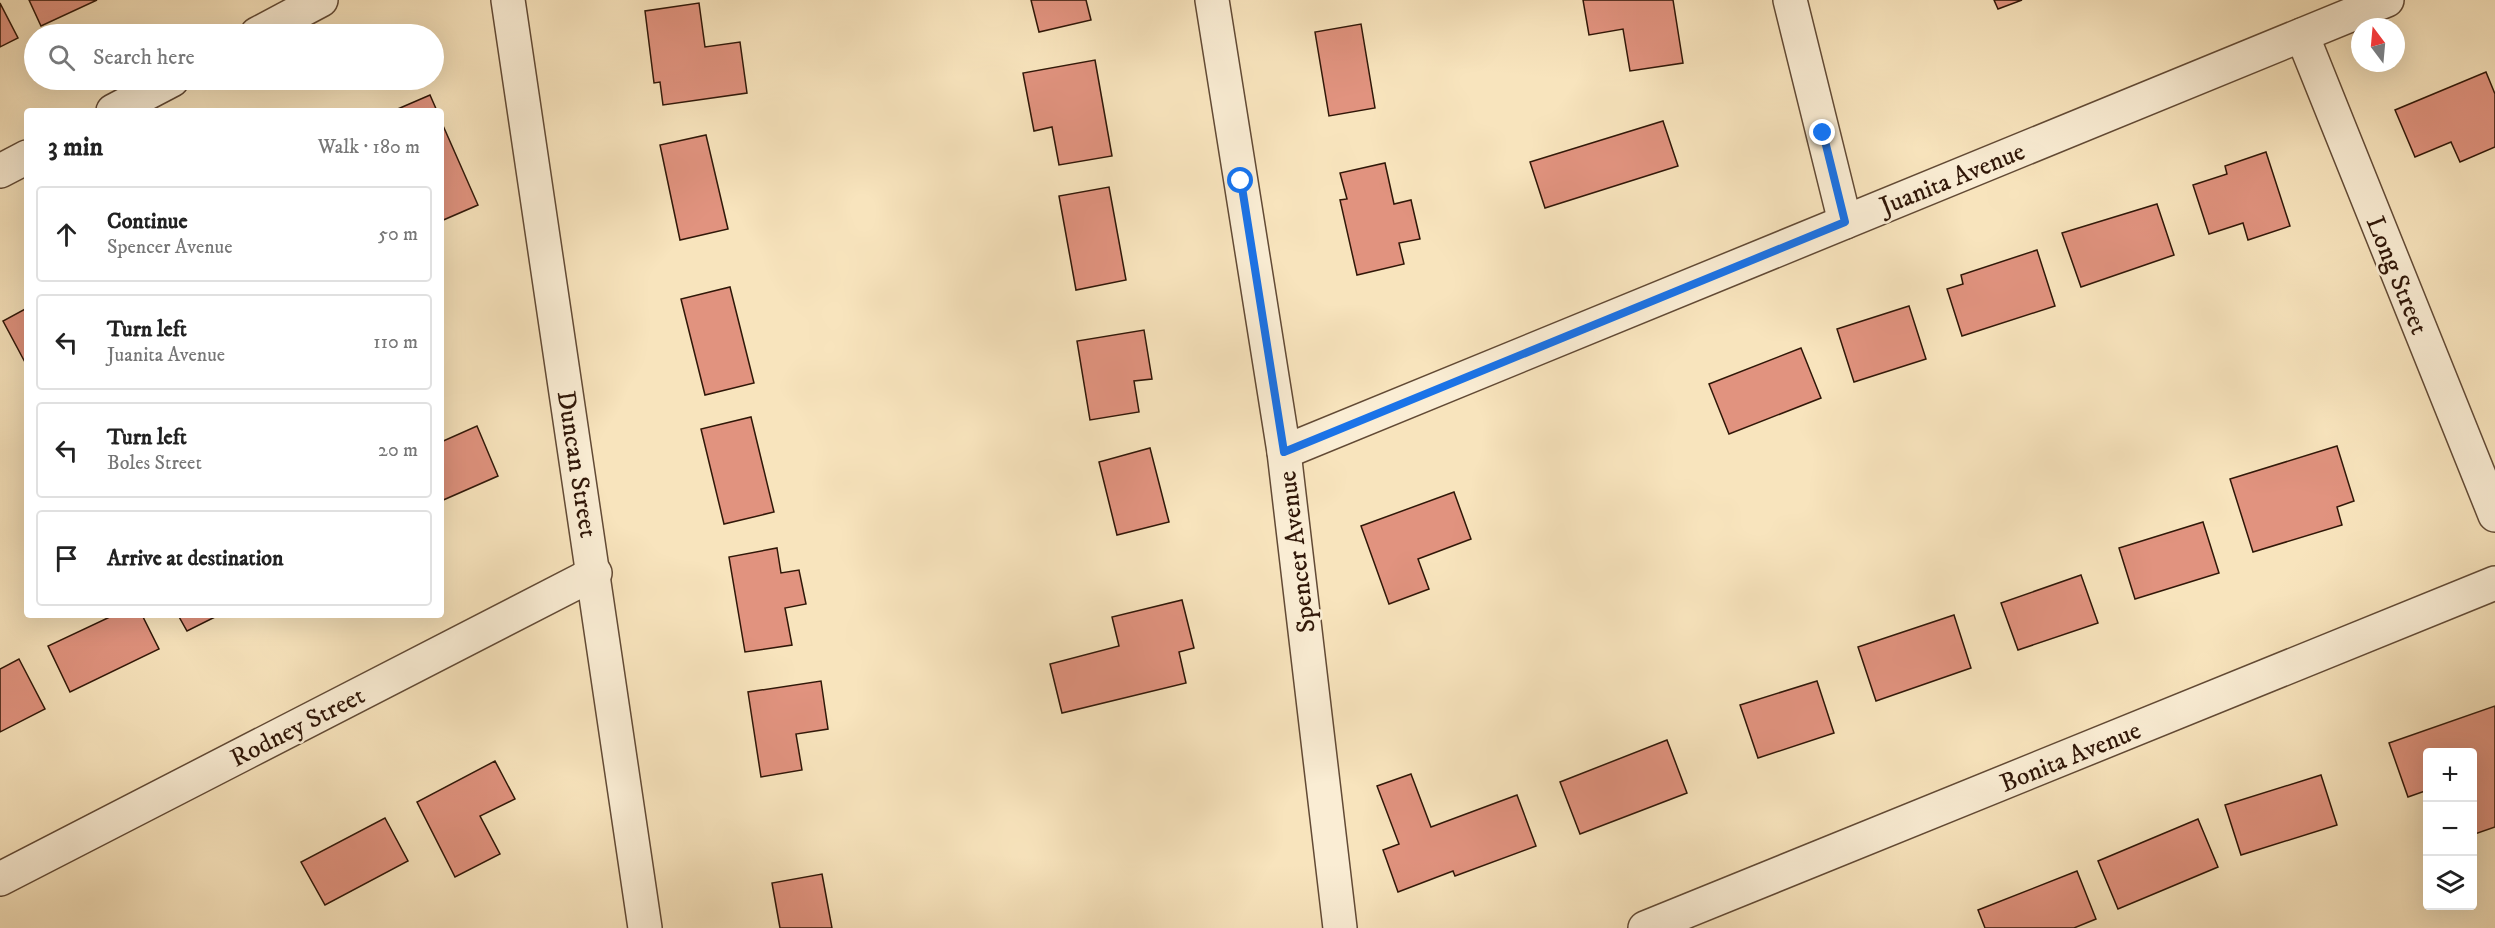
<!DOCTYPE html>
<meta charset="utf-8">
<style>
body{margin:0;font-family:"IM FELL DW Pica",serif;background:#f2f2f2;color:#222}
.controls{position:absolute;right:18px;bottom:18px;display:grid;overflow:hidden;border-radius:6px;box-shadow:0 6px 24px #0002}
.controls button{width:54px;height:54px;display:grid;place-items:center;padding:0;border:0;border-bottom:2px solid #e0e0e0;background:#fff;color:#222;font:30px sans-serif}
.compass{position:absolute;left:2351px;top:18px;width:54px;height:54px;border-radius:50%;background:#fff;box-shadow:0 6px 24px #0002;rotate:344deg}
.stop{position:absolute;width:18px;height:18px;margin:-14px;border:4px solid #1a73e8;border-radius:50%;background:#fff}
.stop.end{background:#1a73e8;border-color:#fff;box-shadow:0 2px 6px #0008}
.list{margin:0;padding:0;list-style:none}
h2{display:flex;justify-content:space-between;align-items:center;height:78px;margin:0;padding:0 24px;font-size:26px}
h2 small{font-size:20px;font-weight:400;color:#767676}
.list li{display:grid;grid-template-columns:39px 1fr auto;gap:18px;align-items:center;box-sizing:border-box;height:96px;margin:0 12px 12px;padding:0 12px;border:2px solid #e0e0e0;border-radius:6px}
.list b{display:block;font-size:22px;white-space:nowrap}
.list p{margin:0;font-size:20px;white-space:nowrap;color:#767676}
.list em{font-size:20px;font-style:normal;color:#767676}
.icon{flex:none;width:33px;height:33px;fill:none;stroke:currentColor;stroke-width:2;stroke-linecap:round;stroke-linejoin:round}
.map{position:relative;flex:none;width:2495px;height:928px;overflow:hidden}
.search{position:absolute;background:#fff;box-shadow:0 6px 24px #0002;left:24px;top:24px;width:420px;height:66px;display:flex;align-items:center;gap:15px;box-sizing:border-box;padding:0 21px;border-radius:33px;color:#767676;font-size:22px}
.panel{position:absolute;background:#fff;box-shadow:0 6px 24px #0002;left:24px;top:108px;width:420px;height:510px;border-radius:6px}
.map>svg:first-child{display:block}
</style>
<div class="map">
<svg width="2495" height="928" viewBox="0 0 2495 928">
<rect width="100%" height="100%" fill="#f8e4bd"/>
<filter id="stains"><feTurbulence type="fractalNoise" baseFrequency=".00333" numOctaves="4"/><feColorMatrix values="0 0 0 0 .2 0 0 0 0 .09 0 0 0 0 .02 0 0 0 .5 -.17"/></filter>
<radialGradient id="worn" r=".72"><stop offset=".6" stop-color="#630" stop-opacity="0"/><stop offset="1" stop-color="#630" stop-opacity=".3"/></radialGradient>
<g fill="#e1937f" stroke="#301708" stroke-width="1.5">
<path d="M29 0H97L41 26Z"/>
<path d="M1031 0H1086L1091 20 1039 32Z"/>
<path d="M1583 0H1673L1683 63 1630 71 1623 29 1589 35Z"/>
<path d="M1994 0H2022L1998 9Z"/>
<path d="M0 3 18 38 0 47Z"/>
<path d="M699 3 705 47 740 42 747 93 663 105 660 82 654 83 645 11Z"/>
<path d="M1361 24 1375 108 1329 116 1315 32Z"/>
<path d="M1095 60 1112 156 1059 165 1052 127 1034 131 1023 73Z"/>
<path d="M2486 72 2495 94V147L2460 162 2451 142 2415 157 2395 110Z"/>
<path d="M430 95 437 111H393Z"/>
<path d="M441 121 478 205 441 221Z"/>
<path d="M1663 121 1678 166 1545 208 1530 162Z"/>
<path d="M706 135 728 229 680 240 660 145Z"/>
<path d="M2266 152 2290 226 2248 240 2243 223 2209 234 2193 185 2227 174 2225 166Z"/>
<path d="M1385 163 1394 204 1411 200 1420 239 1399 243 1404 264 1357 275 1340 200 1347 199 1340 173Z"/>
<path d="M1109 187 1126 280 1076 290 1059 196Z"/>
<path d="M2157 204 2174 255 2081 287 2062 233Z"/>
<path d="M2037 250 2055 306 1962 336 1947 289 1963 284 1961 275Z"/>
<path d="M730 287 754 383 705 395 681 299Z"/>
<path d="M1909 306 1926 359 1854 382 1837 329Z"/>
<path d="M27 308V366L3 321Z"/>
<path d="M1144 330 1152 379 1134 381 1139 412 1090 420 1077 341Z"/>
<path d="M1801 348 1821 398 1729 434 1709 384Z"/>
<path d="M751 417 774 512 724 524 701 429Z"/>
<path d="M477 426 498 476 441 501V442Z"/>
<path d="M2337 446 2354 501 2337 507 2342 525 2253 552 2230 479Z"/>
<path d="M1150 448 1169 522 1117 535 1099 462Z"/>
<path d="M1454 492 1471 539 1418 559 1429 589 1389 604 1361 526Z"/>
<path d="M2203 522 2219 573 2135 599 2119 548Z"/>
<path d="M777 548 781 573 799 570 806 604 785 608 792 645 745 652 729 557Z"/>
<path d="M2081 575 2098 623 2018 650 2001 603Z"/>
<path d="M1182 600 1194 648 1179 652 1186 683 1062 713 1050 664 1119 646 1112 617Z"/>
<path d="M114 615H142L159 649 70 692 48 646Z"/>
<path d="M178 615H219L187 631Z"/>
<path d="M1954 615 1971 668 1876 701 1858 647Z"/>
<path d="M19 659 45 709 0 732V669Z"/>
<path d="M821 681 828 729 796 734 802 770 761 777 748 692Z"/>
<path d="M1817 681 1834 733 1758 758 1740 705Z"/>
<path d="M2495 706V827L2472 835V806L2476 805 2472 796V752H2428V790L2408 797 2389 743Z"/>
<path d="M1667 740 1687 793 1580 834 1560 782Z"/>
<path d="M495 761 515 799 480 816 500 854 455 877 417 802Z"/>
<path d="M1411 774 1431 827 1517 795 1536 846 1455 876 1453 871 1398 892 1383 850 1399 844 1377 786Z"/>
<path d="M2321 775 2337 825 2241 855 2225 805Z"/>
<path d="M385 818 408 861 325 905 301 862Z"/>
<path d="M2198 819 2218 867 2118 909 2098 861Z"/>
<path d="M2077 871 2096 919 2074 928H1985L1978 910Z"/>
<path d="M822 874 832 928H780L772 883Z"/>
</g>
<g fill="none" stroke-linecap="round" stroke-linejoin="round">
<g stroke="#624a35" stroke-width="36">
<g id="street">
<path d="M508 0 645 928"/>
<path d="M1212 0 1284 452 1340 928"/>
<path d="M1790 0 1845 222"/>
<path d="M257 34 321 0"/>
<path d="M2302 35 2495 515"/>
<path d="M113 111 172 80"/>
<path d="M0 171 27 157"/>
<path d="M1284 452 2387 0"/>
<path d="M0 879 595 573"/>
<path d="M1645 928 2495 583"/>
</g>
</g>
<use href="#street" stroke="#faedd4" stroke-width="33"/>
</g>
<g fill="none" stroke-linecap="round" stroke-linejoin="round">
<path stroke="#1a73e8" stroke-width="8" d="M1241 181 1284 452 1845 222 1823 133"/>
</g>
<g text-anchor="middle" stroke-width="5" stroke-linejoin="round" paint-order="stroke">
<g font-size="26" fill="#301708" stroke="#faedd4">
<text transform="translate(1952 178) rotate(-22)" y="9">Juanita Avenue</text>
<text transform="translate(2398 275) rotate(68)" y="9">Long Street</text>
<text transform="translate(578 464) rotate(81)" y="9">Duncan Street</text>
<text transform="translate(1296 552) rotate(-97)" y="9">Spencer Avenue</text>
<text transform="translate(297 726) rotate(-27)" y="9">Rodney Street</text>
<text transform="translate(2070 756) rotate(-22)" y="9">Bonita Avenue</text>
</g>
</g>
<rect width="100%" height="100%" filter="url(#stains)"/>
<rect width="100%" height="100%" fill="url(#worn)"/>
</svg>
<div class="controls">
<button>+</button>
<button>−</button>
<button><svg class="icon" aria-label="layers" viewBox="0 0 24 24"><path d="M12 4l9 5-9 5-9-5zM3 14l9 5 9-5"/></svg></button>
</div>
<svg class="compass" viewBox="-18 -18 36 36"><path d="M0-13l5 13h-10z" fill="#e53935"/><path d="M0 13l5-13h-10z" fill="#767676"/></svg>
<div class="stop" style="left:1241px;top:181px"></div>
<div class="stop end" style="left:1823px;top:133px"></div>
<div class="search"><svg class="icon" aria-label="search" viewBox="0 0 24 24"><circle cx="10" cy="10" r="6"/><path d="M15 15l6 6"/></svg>Search here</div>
<section class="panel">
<h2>3 min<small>Walk · 180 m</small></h2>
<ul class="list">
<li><svg class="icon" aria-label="ahead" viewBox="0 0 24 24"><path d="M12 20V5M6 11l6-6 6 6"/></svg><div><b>Continue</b><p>Spencer Avenue</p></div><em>50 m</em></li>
<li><svg class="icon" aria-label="left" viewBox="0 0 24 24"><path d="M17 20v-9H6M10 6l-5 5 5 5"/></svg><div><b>Turn left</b><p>Juanita Avenue</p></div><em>110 m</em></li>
<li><svg class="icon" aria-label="left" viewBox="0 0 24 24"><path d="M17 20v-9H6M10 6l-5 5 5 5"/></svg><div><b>Turn left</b><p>Boles Street</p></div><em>20 m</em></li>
<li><svg class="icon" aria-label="arrive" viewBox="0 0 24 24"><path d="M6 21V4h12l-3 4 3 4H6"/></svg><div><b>Arrive at destination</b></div></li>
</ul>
</section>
</div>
